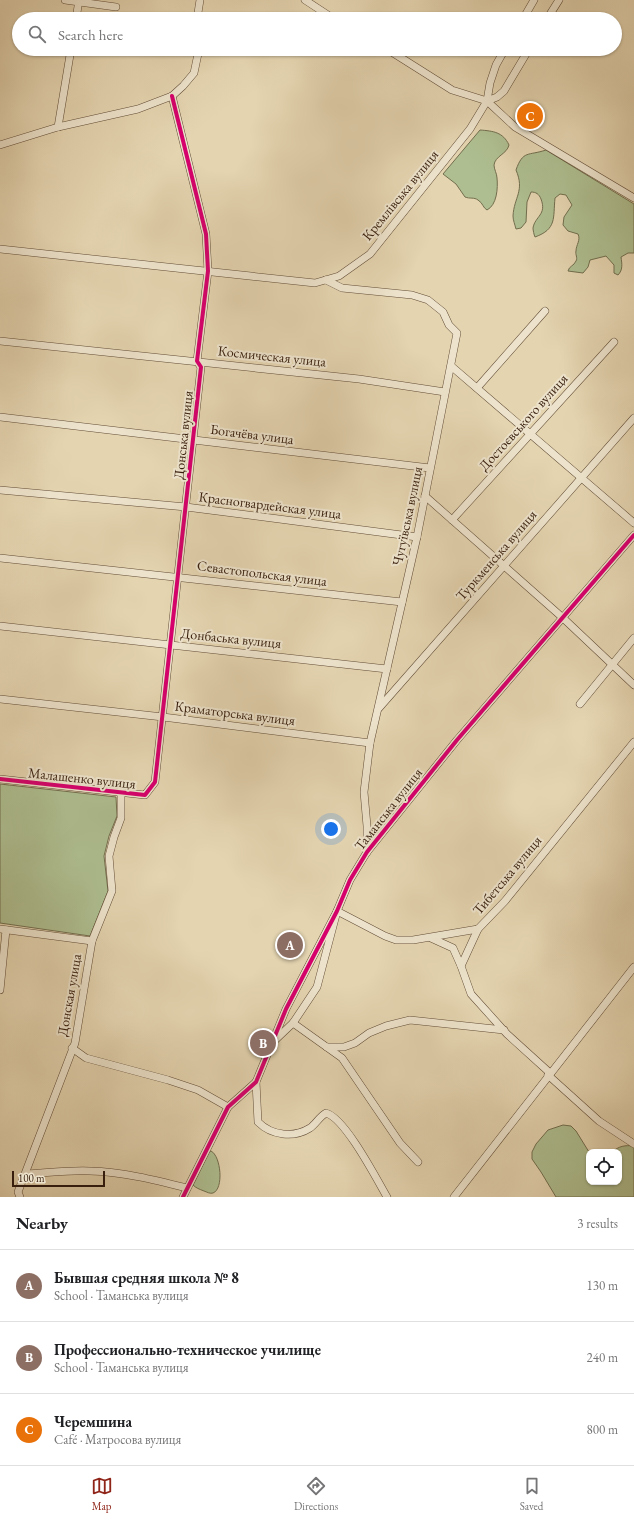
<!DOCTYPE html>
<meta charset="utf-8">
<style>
body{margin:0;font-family:"EB Garamond",serif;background:#f6f6f6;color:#202124}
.controls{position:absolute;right:12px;bottom:12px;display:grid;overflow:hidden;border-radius:8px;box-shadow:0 1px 3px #0004}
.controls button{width:36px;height:36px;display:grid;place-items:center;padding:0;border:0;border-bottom:1px solid #e0e0e0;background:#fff;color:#202124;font:20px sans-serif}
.scale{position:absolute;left:12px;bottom:10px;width:93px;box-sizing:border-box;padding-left:4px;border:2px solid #371e0d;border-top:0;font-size:11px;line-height:14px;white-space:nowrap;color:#371e0d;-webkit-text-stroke:3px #ede3cc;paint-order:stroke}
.you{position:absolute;left:331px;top:829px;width:14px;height:14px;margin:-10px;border:3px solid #fff;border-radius:50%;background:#1a73e8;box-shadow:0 0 0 6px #1a73e833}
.badge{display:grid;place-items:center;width:26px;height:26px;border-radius:50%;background:#8f2418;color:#fff;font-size:13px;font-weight:700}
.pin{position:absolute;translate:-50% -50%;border:2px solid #fff;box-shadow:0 1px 4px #0006}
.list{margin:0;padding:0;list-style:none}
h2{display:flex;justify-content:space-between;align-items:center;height:52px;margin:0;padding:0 16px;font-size:17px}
h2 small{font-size:13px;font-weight:400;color:#757577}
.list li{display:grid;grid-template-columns:26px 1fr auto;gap:12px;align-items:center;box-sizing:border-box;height:72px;padding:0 16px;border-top:1px solid #e0e0e0}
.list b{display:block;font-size:15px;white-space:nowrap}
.list p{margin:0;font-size:13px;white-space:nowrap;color:#757577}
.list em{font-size:13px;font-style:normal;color:#757577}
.icon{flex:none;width:22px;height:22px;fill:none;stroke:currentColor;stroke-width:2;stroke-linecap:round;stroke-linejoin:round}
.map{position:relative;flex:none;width:634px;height:1197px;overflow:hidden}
.search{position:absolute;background:#fff;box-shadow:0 1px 3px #0004;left:12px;right:12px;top:12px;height:44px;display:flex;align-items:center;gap:10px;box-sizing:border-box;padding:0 14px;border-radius:22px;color:#757577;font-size:15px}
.sheet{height:268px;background:#fff}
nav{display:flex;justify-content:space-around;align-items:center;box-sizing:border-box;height:56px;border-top:1px solid #e0e0e0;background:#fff;font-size:11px;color:#757577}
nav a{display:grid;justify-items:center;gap:2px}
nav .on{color:#8f2418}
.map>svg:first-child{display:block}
</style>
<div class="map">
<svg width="634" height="1197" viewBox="0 0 634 1197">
<rect width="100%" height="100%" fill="#e4d4b0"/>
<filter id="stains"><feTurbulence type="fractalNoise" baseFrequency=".005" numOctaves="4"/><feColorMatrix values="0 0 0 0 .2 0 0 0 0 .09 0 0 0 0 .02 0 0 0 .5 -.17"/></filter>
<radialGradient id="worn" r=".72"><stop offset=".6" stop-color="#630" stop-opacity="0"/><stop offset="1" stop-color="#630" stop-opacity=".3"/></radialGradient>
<g fill="#aebe90" stroke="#726e4e">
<path d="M480 130C493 131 503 132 509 145 507 154 495 156 494 165 494 169 497 174 497 178 498 188 497 205 487 210 483 208 483 203 478 200 474 197 470 199 465 197L456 184 443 174Z"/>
<path d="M546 150 634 204V253H628L621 257C622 264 623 270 618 275L614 273V265L606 256 590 260 588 267 583 273 568 271C569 266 574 266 576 261 578 258 575 254 576 251 576 245 581 240 578 234L568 231 563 225 564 217 572 205 566 195 560 194 555 198C553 218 557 229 535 237 534 235 533 230 533 228 535 216 547 215 541 199 539 194 536 192 531 192L527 202 526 222 521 228 516 229C515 225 513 220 513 216 514 197 525 191 516 170 523 150 528 156 546 150Z"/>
<path d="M0 784 116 797 117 816 109 836 104 856 108 891 90 936 0 923Z"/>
<path d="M563 1125 571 1126 576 1131 589 1152V1182H619V1152H612C619 1146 625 1145 634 1146V1197H556L541 1172 532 1159V1152L536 1144 548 1130Z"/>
<path d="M211 1151C221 1156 224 1189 213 1193 210 1194 207 1192 204 1191 199 1189 196 1188 193 1185L209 1152Z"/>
</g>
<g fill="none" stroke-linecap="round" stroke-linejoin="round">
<g stroke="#624c36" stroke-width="8">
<g id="minor">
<path d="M65 0 116 7"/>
<path d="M305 0 334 19"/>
<path d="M76 19 79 0"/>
<path d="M197 19 200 0"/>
<path d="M523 19 534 0"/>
<path d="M547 19 559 0"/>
<path d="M387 49 452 90 487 101 515 127 634 198"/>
<path d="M487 101 497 97 504 91 529 49"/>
<path d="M58 127 71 49"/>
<path d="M0 145 58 127 138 109 172 96 183 86 194 73 199 49"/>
<path d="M0 249 315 283 339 276 370 254 470 129 487 101 490 83 496 65 505 49"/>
<path d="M326 280 342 288 412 295 428 300 443 312 449 325 457 333 417 537 370 743 364 792 367 826V852"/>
<path d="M0 341 359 379 445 392"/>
<path d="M451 366 634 523"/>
<path d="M477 388 545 311"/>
<path d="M0 417 430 468"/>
<path d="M0 490 186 507 417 537"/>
<path d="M425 496 563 618 634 685"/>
<path d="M452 520 614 342"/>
<path d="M0 558 402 602"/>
<path d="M0 626 387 669"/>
<path d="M0 699 163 717 370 743"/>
<path d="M580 704 634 638"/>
<path d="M379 708 634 418"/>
<path d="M0 779 145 795 155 782 201 367 197 361 208 271 206 234 172 96"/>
<path d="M0 929 92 941"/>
<path d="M478 929 461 966 471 994 507 1034 550 1073"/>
<path d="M431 938 453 948 461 966"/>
<path d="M0 990 6 930"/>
<path d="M293 1023 342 1058 400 1143 418 1162"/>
<path d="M274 1041 293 1023 317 987 337 911 385 936 396 940H413L478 929 505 901 634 742"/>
<path d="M327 1047H344L355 1043 369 1033 386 1026 410 1020 504 1030"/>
<path d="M72 1048 86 1058 168 1080 198 1090 228 1107"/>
<path d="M548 1075 599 1121 634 1144"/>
<path d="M256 1082 258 1122C272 1136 294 1138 310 1128 316 1124 319 1117 326 1113 345 1118 376 1178 387 1197"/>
<path d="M26 1174C47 1173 69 1170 90 1171 123 1172 155 1180 187 1188"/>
<path d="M20 1197 18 1192 75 1043 92 941 112 891 109 856 114 837 121 818V793"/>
<path d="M183 1197 228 1107 256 1082 286 1009 337 911 350 880 367 852 457 740 634 535"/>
<path d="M454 1197 634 967"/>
</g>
</g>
<use href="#minor" stroke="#ede3cc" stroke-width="7"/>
<g stroke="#ede3cc" stroke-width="6">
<g id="cycleway">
<path d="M0 779 145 795 155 782 201 367 197 361 208 271 206 234 172 96"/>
<path d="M183 1197 228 1107 256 1082 286 1009 337 911 350 880 367 852 457 740 634 535"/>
</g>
</g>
<use href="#cycleway" stroke="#d6006c" stroke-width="4"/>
</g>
<g text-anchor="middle" stroke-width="4" stroke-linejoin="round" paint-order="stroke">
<g font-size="14" fill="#371e0d" stroke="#ede3cc">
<text transform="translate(400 195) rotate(-51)" y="5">Кремлівська вулиця</text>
<text transform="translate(272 356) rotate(6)" y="5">Космическая улица</text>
<text transform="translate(523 422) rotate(-48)" y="5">Достоєвського вулиця</text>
<text transform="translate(252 434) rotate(7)" y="5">Богачёва улица</text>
<text transform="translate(183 435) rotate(-84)" y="5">Донська вулиця</text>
<text transform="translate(270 505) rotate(7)" y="5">Красногвардейская улица</text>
<text transform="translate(407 516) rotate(-78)" y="5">Чугуївська вулиця</text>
<text transform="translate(496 555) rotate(-49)" y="5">Туркменська вулиця</text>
<text transform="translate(262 573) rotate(7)" y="5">Севастопольская улица</text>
<text transform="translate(231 638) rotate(6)" y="5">Донбаська вулиця</text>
<text transform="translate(235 713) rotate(7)" y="5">Краматорська вулиця</text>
<text transform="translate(82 778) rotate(6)" y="5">Малашенко вулиця</text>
<text transform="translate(388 809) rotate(-52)" y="5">Таманська вулиця</text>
<text transform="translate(507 875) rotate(-50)" y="5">Тибетська вулиця</text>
<text transform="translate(69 995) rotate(-80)" y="5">Донская улица</text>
</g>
</g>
<rect width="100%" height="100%" filter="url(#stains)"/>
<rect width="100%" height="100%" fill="url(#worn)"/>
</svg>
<div class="controls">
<button><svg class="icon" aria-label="locate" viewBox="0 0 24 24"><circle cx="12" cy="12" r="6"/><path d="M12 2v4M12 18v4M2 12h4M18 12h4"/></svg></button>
</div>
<div class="scale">100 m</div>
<div class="you"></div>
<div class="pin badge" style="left:290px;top:945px;background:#8d6e63">A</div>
<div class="pin badge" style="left:263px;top:1043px;background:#8d6e63">B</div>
<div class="pin badge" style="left:530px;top:116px;background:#e8710a">C</div>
<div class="search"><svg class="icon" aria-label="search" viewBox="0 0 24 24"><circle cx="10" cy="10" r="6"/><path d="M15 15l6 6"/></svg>Search here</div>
</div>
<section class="sheet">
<h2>Nearby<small>3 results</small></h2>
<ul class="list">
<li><span class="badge" style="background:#8d6e63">A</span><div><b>Бывшая средняя школа № 8</b><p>School · Таманська вулиця</p></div><em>130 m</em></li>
<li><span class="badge" style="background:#8d6e63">B</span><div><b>Профессионально-техническое училище</b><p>School · Таманська вулиця</p></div><em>240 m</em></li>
<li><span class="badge" style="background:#e8710a">C</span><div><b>Черемшина</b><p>Café · Матросова вулиця</p></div><em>800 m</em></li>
</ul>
</section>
<nav>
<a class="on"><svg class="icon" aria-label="map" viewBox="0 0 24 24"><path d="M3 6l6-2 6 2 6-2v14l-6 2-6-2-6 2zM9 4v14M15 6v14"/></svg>Map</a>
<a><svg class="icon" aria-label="directions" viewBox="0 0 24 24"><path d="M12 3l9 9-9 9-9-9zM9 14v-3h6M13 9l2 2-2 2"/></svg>Directions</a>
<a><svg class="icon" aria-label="saved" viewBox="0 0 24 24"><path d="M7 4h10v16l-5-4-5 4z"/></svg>Saved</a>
</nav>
